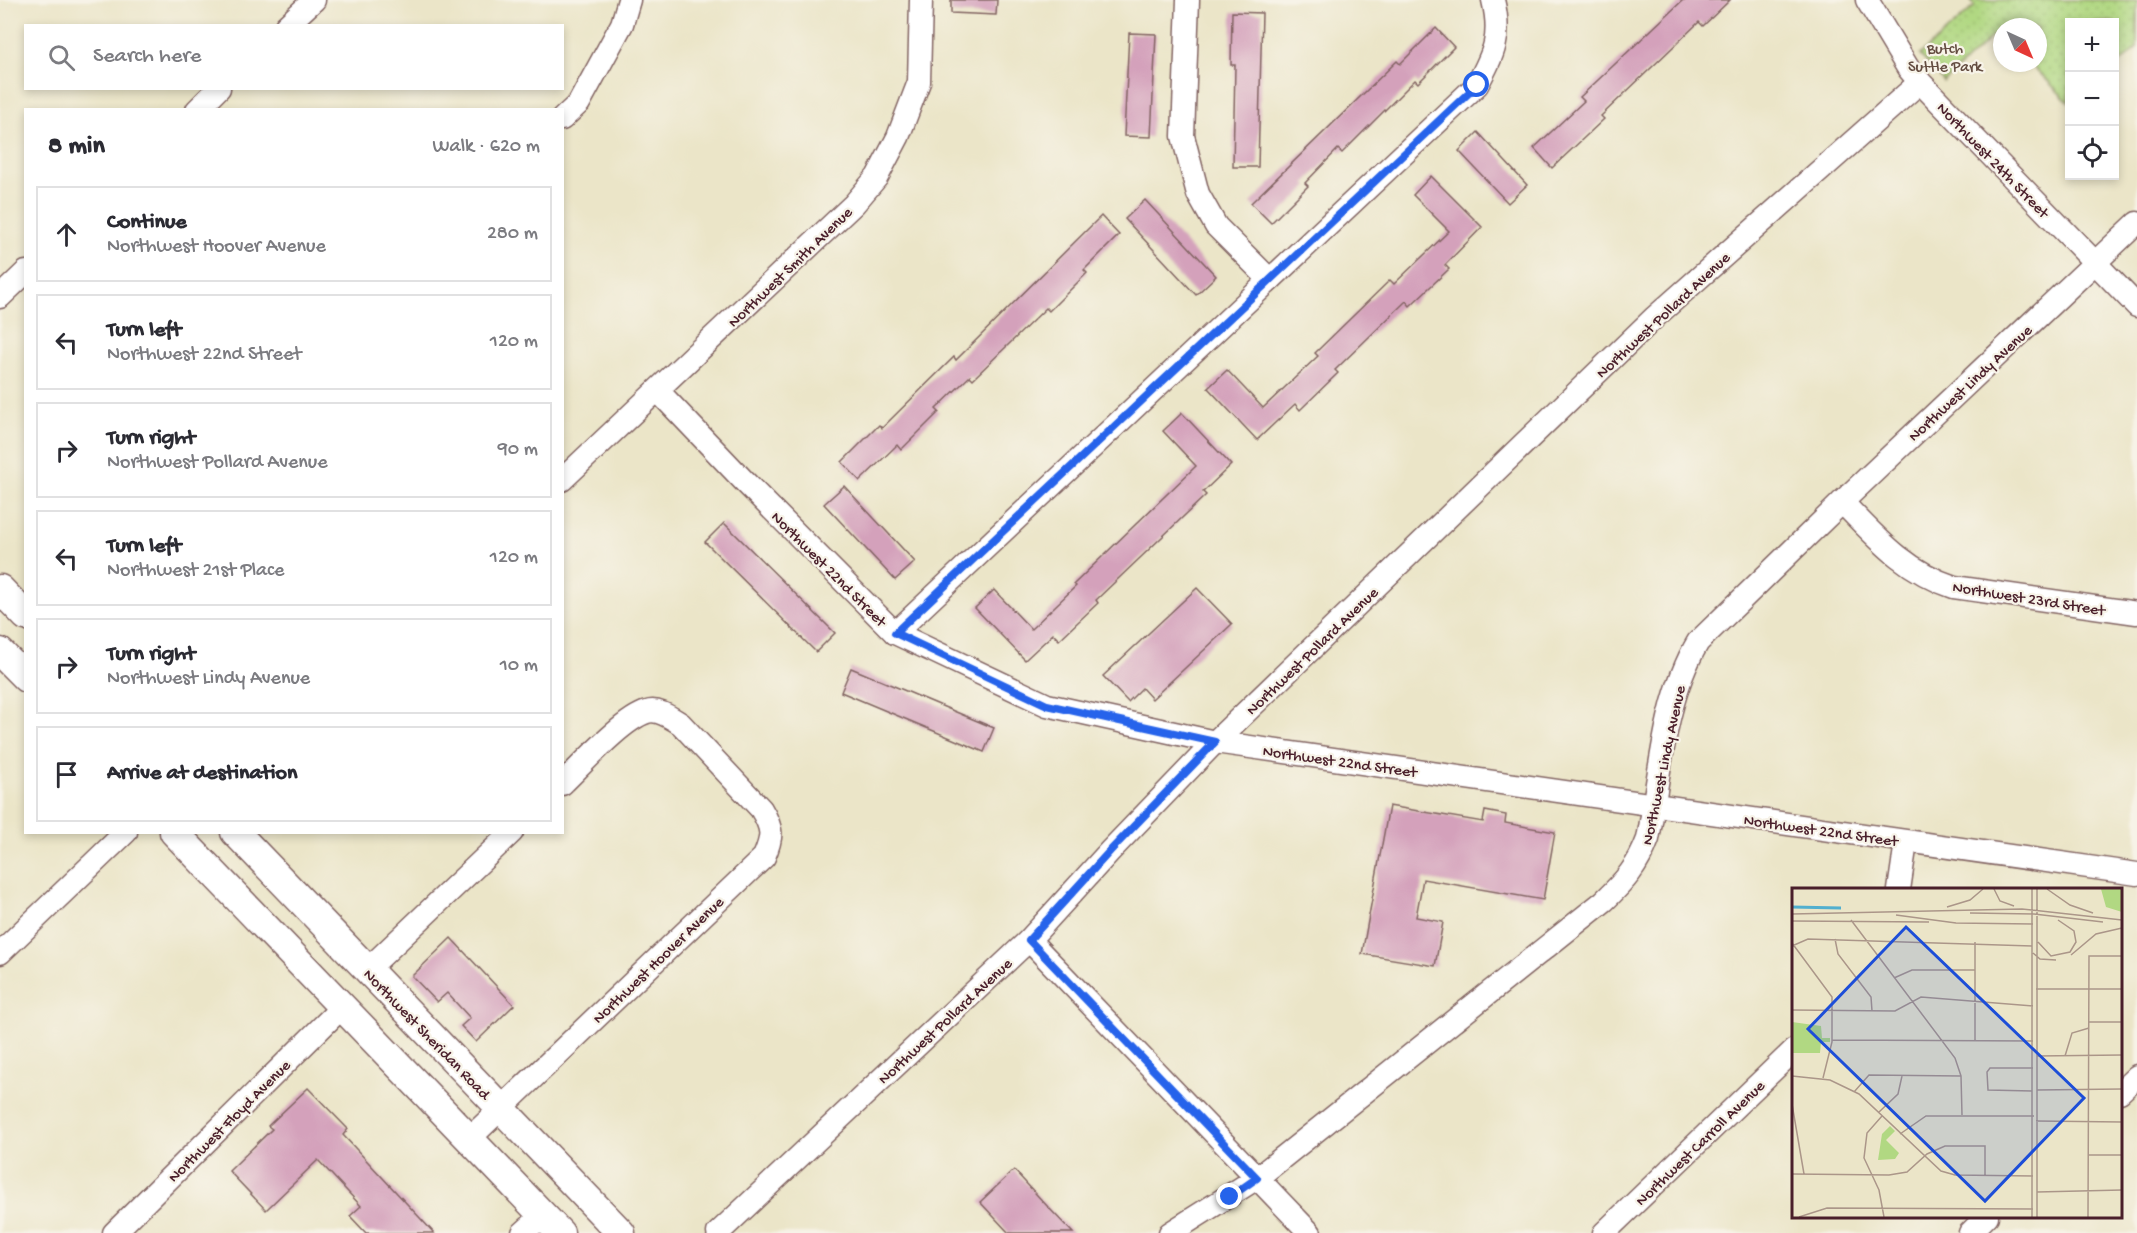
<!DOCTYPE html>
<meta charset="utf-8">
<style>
body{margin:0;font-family:"Gochi Hand",sans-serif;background:#f7f7f7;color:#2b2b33}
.controls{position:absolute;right:18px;top:18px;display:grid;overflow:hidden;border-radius:0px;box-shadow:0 3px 9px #0003}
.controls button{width:54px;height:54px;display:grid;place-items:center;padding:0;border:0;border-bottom:2px solid #e1e1e2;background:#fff;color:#2b2b33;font:30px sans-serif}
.compass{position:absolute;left:1993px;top:18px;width:54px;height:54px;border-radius:50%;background:#fff;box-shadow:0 3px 9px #0003;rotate:136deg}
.stop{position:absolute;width:18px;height:18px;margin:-14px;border:4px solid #2563eb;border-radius:50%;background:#fff}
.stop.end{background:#2563eb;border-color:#fff;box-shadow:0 2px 6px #0008}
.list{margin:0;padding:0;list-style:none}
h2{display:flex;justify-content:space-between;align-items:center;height:78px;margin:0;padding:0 24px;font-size:26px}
h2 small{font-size:20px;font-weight:400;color:#7c7c81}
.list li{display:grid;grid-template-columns:39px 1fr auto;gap:18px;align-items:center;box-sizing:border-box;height:96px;margin:0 12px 12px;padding:0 12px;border:2px solid #e1e1e2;border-radius:0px}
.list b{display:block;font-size:22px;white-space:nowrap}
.list p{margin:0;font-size:20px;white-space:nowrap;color:#7c7c81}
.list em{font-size:20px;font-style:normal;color:#7c7c81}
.icon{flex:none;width:33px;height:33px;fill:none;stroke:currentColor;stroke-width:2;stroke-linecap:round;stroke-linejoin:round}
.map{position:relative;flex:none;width:2137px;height:1233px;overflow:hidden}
.search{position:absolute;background:#fff;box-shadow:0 3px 9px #0003;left:24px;top:24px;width:540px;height:66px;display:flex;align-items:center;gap:15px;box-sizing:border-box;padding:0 21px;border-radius:0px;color:#7c7c81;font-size:22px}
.panel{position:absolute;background:#fff;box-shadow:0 3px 9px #0003;left:24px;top:108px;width:540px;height:726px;border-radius:0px}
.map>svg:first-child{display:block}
</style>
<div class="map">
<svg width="2137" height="1233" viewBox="0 0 2137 1233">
<defs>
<pattern id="park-dots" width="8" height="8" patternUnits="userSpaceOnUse" patternTransform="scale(1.5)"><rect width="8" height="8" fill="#b1d882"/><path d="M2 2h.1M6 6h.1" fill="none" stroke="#9ab970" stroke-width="1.8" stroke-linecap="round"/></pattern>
</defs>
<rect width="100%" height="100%" fill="#f7f3e8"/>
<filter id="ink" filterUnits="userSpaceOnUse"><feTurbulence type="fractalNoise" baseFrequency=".0167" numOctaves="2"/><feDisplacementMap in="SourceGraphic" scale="12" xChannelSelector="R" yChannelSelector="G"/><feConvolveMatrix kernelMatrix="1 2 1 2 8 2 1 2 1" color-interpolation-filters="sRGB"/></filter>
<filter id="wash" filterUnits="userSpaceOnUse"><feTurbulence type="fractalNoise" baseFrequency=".008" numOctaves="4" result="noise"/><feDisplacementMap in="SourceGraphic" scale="24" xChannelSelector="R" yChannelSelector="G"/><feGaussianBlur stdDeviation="1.35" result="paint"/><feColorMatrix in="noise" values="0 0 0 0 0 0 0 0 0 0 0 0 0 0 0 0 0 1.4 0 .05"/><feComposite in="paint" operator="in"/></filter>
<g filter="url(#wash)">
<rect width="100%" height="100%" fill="#ebe5c8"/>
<path fill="url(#park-dots)" stroke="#7e7c56" stroke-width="1.5" d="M1971 0H2137V48L2115 67 2114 22H2070L2069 103 2030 63H2038V27H2002V35L1998 31 1944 82 1920 55 1975 6Z"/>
<g id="blocks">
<g fill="#d4a1bb">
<path d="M951 0H997L996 15 951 13Z"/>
<path d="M1683 0H1730L1703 26 1699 22 1601 116 1604 119 1552 168 1534 148 1584 101 1580 97Z"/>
<path d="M1232 12 1262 13 1258 167H1233L1235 65H1231Z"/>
<path d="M1436 28 1454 47 1418 83 1415 80 1342 153 1338 149 1305 183 1308 186 1271 223 1251 203 1397 61 1400 64Z"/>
<path d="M1129 33 1156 34 1151 137 1124 136Z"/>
<path d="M1478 132 1527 185 1508 203 1459 151Z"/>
<path d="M1431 176 1482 227 1445 265 1449 269 1410 306 1406 301 1335 370 1338 373 1300 410 1295 404 1257 440 1208 388 1227 370 1263 408 1318 356 1315 353 1390 280 1394 284 1449 231 1413 195Z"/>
<path d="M1145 200 1216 276 1196 295 1125 219Z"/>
<path d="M1101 216 1119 235 1084 270 1087 273 1049 311 1046 308 973 379 970 376 936 409 939 412 901 450 897 445 860 481 842 462 879 425 882 428 954 357 956 360Z"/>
<path d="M1182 413 1231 465 1203 492 1206 495 1096 600 1098 603 1059 640 1053 634 1025 660 975 608 994 590 1031 629 1076 586 1074 584 1196 466 1163 431Z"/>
<path d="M844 486 915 562 895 580 824 504Z"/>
<path d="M724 523 835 633 816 652 705 542Z"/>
<path d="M1197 588 1232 624 1152 699 1142 688 1128 702 1103 676Z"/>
<path d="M851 668 994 728 984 752 841 692Z"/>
<path d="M1389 806 1483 822 1485 811 1506 815 1505 823 1555 832 1543 900 1423 879 1416 917 1443 922 1435 966 1362 954Z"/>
<path d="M451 938 514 1005 476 1042 461 1026 470 1018 447 993 437 1002 412 976Z"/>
<path d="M308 1088 348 1129 343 1135 434 1233H366L350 1216 361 1206 318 1160 266 1210 229 1171 272 1129 268 1126Z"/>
<path d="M1014 1170 1048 1207 1073 1233H1009L980 1202Z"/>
</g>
</g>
</g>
<g filter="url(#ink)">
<use href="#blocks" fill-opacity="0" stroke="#826462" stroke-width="1.5"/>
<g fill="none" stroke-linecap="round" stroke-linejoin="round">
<g stroke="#826462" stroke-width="25">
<g id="minor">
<path d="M1188 0 1183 136 1198 194 1216 226 1270 280"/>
<path d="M1867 0 1908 68 1920 82 2137 306"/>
<path d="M286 26 314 0"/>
<path d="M197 110 219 88"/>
<path d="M562 119 579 103 622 24 629 0"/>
<path d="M0 297 26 272"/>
<path d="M658 391 745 482 895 633 1047 705 1215 742 2137 874"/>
<path d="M562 480 854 204 877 177 898 137 919 82 921 0"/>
<path d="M1842 502C1877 538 1905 571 1954 587L2137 613"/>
<path d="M895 633 1477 85C1494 53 1502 37 1493 0"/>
<path d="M1899 890 1906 842"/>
<path d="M1029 940 1310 1233"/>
<path d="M0 953 126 832"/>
<path d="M367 970 512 832"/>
<path d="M2120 1092 2137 1076"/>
<path d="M469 1139 764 857C773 836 773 829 761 809L681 724C671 718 659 708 647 712 623 719 582 765 562 784"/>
<path d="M114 1233 342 1007"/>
<path d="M523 1233 543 1215"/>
<path d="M718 1233 1029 940 1110 851 1215 742 1655 317 1920 82"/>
<path d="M1170 1233 1257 1178 1604 901C1625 881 1638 866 1648 839 1660 775 1664 699 1698 642L1842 502 2137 223"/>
<path d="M1604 1233 1794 1050"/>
<path d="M1970 1233 1987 1216"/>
</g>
</g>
<g stroke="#826462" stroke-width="31">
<g id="major">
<path d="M0 589 26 616"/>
<path d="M0 652 26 678"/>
<path d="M174 832 560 1233"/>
<path d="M235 832 621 1233"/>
</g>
</g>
<use href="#minor" stroke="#fff" stroke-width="22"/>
<use href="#major" stroke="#fff" stroke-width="28"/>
</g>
</g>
<g fill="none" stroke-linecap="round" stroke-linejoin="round" filter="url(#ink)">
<path stroke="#2563eb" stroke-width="8" d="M1230 1197 1257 1178 1029 940 1110 851 1215 742 1047 705 895 633 1477 85"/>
</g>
<g text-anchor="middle" stroke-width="4.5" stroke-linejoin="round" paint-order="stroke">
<g font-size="16" fill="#644d41" stroke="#f7f3e8">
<text x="1945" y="53">Butch<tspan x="1945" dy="18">Suttle Park</tspan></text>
</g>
<g font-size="16" fill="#4a1f2b" stroke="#f7f3e8">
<text transform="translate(1994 159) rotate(46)" y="6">Northwest 24th Street</text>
<text transform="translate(789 266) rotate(-44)" y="6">Northwest Smith Avenue</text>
<text transform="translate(1662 314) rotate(-43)" y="6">Northwest Pollard Avenue</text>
<text transform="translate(1969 382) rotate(-43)" y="6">Northwest Lindy Avenue</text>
<text transform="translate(830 568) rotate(45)" y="6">Northwest 22nd Street</text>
<text transform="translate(2029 597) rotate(9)" y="6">Northwest 23rd Street</text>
<text transform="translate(1311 650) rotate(-44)" y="6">Northwest Pollard Avenue</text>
<text transform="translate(1340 760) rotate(8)" y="6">Northwest 22nd Street</text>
<text transform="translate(1662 765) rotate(-78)" y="6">Northwest Lindy Avenue</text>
<text transform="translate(1821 829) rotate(8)" y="6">Northwest 22nd Street</text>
<text transform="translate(657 959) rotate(-44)" y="6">Northwest Hoover Avenue</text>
<text transform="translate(944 1020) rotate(-43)" y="6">Northwest Pollard Avenue</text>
<text transform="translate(428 1033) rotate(46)" y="6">Northwest Sheridan Road</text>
<text transform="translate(228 1120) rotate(-45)" y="6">Northwest Floyd Avenue</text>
<text transform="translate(1699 1142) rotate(-44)" y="6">Northwest Carroll Avenue</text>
</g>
</g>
<g transform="translate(1792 888)">
<rect width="330" height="330" fill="#ebe5c8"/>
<path d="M309 1H330V24L314 19ZM0 134 29 138 30 150H38V154H29L28 165H0ZM98 238 103 243 94 252 107 265 103 271 86 272 90 246Z" fill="#b1d882"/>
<path fill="none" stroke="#51afcf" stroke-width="3" d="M0 19 49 20"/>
<path fill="none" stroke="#ab9689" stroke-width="1.5" d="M202 1 208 13 222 18M245 1V329M255 1 278 17 301 25M155 19 178 12 191 1M178 25 242 26 311 34M0 26 230 21 330 32M104 27 164 35M59 32 163 170 169 188 170 227M0 33 137 34M163 35 241 36M43 51 46 66 79 109 80 123M246 54 259 68 278 64 284 54 282 43 266 32M0 55 40 109V154L31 190M0 58 16 51 240 58M241 65 248 71 264 72M279 67 304 46 330 40M102 90 120 82H183M244 101H330M0 122 103 123 129 109 241 118M297 134H330M40 152 241 153M183 152V54M245 168 330 167M273 168 280 145 297 140M0 188 38 192 67 206 149 283 163 287 241 288M245 202 330 201M240 203 196 202 195 184 198 180H241M62 204 77 187 169 188M0 216 12 286M87 224 106 206 110 188M90 228 75 245 72 270 87 302 92 329M244 233 330 234M108 246 134 228H242M296 267H330M0 286 97 287 115 284 135 266 153 258H193V288M245 304 330 302M7 329 35 320 241 321M240 329V1M296 329 297 68H330"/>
<path fill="#1d4ed8" fill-opacity="0.15" stroke="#1d4ed8" stroke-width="3" d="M114 39 292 210 193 313 16 141Z"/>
<rect width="330" height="330" fill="none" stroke="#4a1f2b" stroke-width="3"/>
</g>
</svg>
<div class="controls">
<button>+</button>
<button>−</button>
<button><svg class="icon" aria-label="locate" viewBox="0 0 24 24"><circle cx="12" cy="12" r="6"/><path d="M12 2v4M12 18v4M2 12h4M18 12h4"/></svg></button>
</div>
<svg class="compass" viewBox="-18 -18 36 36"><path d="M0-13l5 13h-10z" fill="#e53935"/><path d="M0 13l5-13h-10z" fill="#7c7c81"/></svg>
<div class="stop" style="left:1477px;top:85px"></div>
<div class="stop end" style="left:1230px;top:1197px"></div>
<div class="search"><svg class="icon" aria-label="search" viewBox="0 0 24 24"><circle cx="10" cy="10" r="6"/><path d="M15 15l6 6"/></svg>Search here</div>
<section class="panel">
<h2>8 min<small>Walk · 620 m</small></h2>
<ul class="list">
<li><svg class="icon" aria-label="ahead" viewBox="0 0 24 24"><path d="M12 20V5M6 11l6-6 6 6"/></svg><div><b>Continue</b><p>Northwest Hoover Avenue</p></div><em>280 m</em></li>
<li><svg class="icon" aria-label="left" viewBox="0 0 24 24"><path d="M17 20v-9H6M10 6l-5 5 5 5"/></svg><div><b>Turn left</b><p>Northwest 22nd Street</p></div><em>120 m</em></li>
<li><svg class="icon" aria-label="right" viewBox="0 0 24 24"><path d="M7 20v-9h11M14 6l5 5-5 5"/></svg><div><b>Turn right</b><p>Northwest Pollard Avenue</p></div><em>90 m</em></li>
<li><svg class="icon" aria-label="left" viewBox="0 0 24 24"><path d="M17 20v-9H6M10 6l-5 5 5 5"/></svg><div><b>Turn left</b><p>Northwest 21st Place</p></div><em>120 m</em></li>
<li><svg class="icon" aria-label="right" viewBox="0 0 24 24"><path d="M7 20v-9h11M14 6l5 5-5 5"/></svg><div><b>Turn right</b><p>Northwest Lindy Avenue</p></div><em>10 m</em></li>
<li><svg class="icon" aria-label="arrive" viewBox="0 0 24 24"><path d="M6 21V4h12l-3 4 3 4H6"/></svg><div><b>Arrive at destination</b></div></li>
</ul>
</section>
</div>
